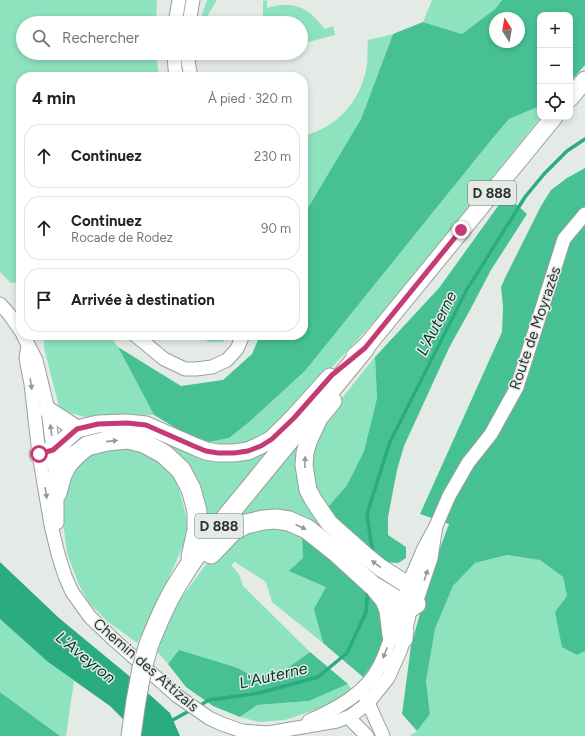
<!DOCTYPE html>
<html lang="fr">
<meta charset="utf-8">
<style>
body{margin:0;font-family:Figtree,sans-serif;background:#f6f6f6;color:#222}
.controls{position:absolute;right:12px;top:12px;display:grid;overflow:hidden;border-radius:8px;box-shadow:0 2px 6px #0003}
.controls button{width:36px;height:36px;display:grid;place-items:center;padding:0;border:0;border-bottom:1px solid #e0e0e0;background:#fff;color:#222;font:20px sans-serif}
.compass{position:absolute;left:489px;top:12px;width:36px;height:36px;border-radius:50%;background:#fff;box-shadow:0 2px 6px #0003;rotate:349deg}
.stop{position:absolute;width:12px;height:12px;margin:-9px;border:3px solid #c43a74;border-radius:50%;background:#fff}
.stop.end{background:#c43a74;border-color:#fff;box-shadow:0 1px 4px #0008}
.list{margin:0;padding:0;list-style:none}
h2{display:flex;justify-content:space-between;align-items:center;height:52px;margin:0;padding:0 16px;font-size:17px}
h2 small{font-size:13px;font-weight:400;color:#767676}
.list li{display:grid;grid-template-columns:26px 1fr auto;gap:12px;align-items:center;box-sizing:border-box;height:64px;margin:0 8px 8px;padding:0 8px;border:1px solid #e0e0e0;border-radius:16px}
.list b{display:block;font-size:15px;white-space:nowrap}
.list p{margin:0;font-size:13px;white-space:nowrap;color:#767676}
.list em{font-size:13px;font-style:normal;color:#767676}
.icon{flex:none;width:22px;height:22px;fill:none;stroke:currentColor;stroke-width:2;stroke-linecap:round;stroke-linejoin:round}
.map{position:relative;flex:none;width:585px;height:736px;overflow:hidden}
.search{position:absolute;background:#fff;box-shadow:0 2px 6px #0003;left:16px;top:16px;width:292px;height:44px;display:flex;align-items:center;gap:10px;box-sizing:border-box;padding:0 14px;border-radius:22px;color:#767676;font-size:15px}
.panel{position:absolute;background:#fff;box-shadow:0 2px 6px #0003;left:16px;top:72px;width:292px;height:268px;border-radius:16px}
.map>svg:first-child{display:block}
</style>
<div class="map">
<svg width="585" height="736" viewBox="0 0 585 736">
<rect width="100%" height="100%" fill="#e4ebe7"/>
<g fill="#8ee3bf">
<path d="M0 0H157L156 23H23V53H156L159 77H21V282L11 283 0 272Z"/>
<path d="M207 0H217L209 13 205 23H199Z"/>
<path d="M267 0V8C272 7 278 5 283 5 303 4 313 14 325 29L333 26 335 35 301 44V23H262L263 14V1Z"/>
<path d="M432 0H502L495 9 462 34 423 22Z"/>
<path d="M393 34 361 119 303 216V136C339 127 361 100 367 65 368 57 367 48 368 40Z"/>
<path d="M540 106V117H541L390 305 280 423 255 441 240 445H225L209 442 229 438 248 423 305 371 492 139 509 119Z"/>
<path d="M44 335H110L118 347 154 415H137L88 418 60 410 44 348Z"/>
<path d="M195 335H226L223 342H209Z"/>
<path d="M375 357 377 398 364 451 347 485 327 508 320 498 312 478 310 464 315 439 334 408Z"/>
<path d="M124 427 191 451 277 443 202 535V509L157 445 63 453 74 439 84 434Z"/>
<path d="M302 436 300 475 379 574 401 593 400 595 309 524H232Z"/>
<path d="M128 446 161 460 185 487 179 489 185 511 189 533 152 615 137 643 107 621 89 603 79 585 67 553 63 523 62 499 68 475 87 455Z"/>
<path d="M280 525 302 535 303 558 326 587 315 609 323 643 272 602 266 582 235 562 231 565 239 574 243 586 310 652 286 669 256 678 238 668 179 651 168 664 156 650 175 607 204 567 218 553 237 535Z"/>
<path d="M507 555 540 560 563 577 567 596 577 655 585 651V736H410L417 731 430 714 426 681 435 629 453 586 475 563Z"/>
<path d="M0 619 48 662 74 681 66 736H60L0 692Z"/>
<path d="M348 684 351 689 333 702 309 712 285 720 259 722 240 717 257 705 309 701Z"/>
</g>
<g fill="#47c194" fill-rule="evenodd">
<path d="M502 0H585V65L570 82V15H540V106L509 119 492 139 305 371 248 423 229 438 209 442 181 431 154 415 118 347 181 386 223 380 252 354 260 335H303V216L361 119 393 34 423 22 462 34 495 9ZM495 18H519V42H495Z"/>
<path d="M585 168V651L577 655 562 647 555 612 567 596 563 577 540 560 507 555 475 563 453 586 435 629 426 681 430 714 417 731 402 714 411 646 432 570 449 524 420 514 502 332 503 307 501 287 505 278 541 206 551 190 567 178Z"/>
<path d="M506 195 527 214 491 270 470 310 449 348 404 446 397 470 388 517V535L406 547V558L398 563 386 562 337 520 327 508 347 485 364 451 377 398 375 357 439 288Z"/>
<path d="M302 535 374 595 387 611 384 642 375 661 363 677 323 643 314 609 326 587 289 571 303 558Z"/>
<path d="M179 650 238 668 256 678 286 669 310 652 348 684 309 701 257 705 240 717 213 706 186 687 168 664Z"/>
<path d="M0 692 60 736H0Z"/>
</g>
<path fill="#2aab80" d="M0 562 59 618 128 675 170 713 180 736H140L110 706 48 662 0 619Z"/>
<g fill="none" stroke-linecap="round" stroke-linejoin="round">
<g stroke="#2aab80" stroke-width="3.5">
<path d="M373 549 371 542 367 514 390 442 466 291 525 197 544 174 567 151 585 139"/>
<path d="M197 707 209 700 259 693 318 677 347 653 366 612 368 589"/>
<path d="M169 722 191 710"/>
</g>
<g stroke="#999f9c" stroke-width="15">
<g id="minor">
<path d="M175 23 179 0"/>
<path d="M189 23 193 0"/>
<path d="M174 53 175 69 177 77"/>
<path d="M188 53V61L191 77"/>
<path d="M0 304 9 314 21 331"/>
<path d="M23 335 36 360 48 410 53 450 57 493V523"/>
<path d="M135 335 164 359 185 369H196L212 367 227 360 237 349 243 335"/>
<path d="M28 346 26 358 31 384 39 454 51 525 58 554 65 576 72 592 90 617 112 638 176 695 209 718 222 724 242 731 268 733 337 721 351 716 368 703 388 678 400 651 407 631"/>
<path d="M406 594 408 585 424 548 436 526 449 496 468 463 491 434 517 387 564 239 585 214"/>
<path d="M414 609 431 558 436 526"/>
<path d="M365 696 383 736"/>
<path d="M351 716 352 721 367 736"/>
<path d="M309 721C336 709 367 693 380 665 386 653 390 640 394 628"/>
</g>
</g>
<g stroke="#999f9c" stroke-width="19">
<g id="major">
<path d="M570 98 585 80"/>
<path d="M355 356 365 348 554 117"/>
<path d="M333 401 319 418 308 442 305 453 304 465 308 490 314 501 329 523 365 555 381 568 408 585 412 594 404 628V639"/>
<path d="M48 410 77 429"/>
<path d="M39 454 53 450 77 429 98 424 127 423 146 425 196 447 206 451 218 453H234L248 451 261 445 272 439 294 417 330 377"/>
</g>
</g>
<g stroke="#999f9c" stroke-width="21">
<g id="highway">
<path d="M39 454C56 459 59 459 76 455"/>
<path d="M57 493 62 475 67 465 76 455 87 446 107 441 128 439 144 443 164 454 181 470 191 489 197 511V530L191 557"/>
<path d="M211 554 233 531 246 524 263 520 276 519 289 521 307 529 336 552 372 585 403 604H416"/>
<path d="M376 589 385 600 389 610 392 635"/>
<path d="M149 644C158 622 167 600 180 580 189 565 199 551 210 537L365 348"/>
<path d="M131 736 136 701"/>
</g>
</g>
<use href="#minor" stroke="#fff" stroke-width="13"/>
<use href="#major" stroke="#fff" stroke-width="17"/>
<use href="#highway" stroke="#fff" stroke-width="19"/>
<g stroke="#999f9c" stroke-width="21" stroke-linecap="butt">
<path id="highway-bridge" d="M136 701 142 668 149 644"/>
</g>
<use href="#highway-bridge" stroke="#fff" stroke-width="19"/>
</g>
<defs><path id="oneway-solid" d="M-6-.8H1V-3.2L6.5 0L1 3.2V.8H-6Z"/></defs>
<g fill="#979898">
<use href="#oneway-solid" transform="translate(31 384) rotate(81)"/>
<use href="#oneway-solid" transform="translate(51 430) rotate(-98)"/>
<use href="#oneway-solid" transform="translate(112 441) rotate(-6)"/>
<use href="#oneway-solid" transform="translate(305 462) rotate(-89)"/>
<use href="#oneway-solid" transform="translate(46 493) rotate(81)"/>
<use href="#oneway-solid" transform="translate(301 527) rotate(25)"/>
<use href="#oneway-solid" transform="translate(376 564) rotate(-143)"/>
<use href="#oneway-solid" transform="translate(426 575) rotate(-72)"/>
<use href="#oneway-solid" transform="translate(385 653) rotate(111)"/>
</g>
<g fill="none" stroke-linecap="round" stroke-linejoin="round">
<path stroke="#c43a74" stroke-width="5" d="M39 454 53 450 77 429 98 424 127 423 146 425 196 447 206 451 218 453H234L248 451 261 446 272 439 294 418 332 375 365 348 461 230"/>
</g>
<g text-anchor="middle" stroke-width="3" stroke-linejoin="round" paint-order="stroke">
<g fill="#e4ebe7" stroke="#656967" stroke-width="1">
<rect x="468" y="181" width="48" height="24" rx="3"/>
<rect x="195" y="514" width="48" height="24" rx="3"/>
</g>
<g font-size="14" font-weight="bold" fill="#2f3130">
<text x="492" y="198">D 888</text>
<text x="219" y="531">D 888</text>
</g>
<g font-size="15" fill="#2f3130" stroke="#e4ebe7">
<text transform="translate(535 328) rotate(-71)" y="5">Route de Moyrazès</text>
<text transform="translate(146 665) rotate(41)" y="5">Chemin des Attizals</text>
</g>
<g font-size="16" font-style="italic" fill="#003726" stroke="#e4ebe7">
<text transform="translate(436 323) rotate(-63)" y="6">L'Auterne</text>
<text transform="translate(86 657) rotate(39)" y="6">L'Aveyron</text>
<text transform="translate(273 675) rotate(-13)" y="6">L'Auterne</text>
</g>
</g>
</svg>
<div class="controls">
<button>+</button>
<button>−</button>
<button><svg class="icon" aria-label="locate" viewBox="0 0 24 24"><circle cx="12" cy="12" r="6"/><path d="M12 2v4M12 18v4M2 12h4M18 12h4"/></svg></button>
</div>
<svg class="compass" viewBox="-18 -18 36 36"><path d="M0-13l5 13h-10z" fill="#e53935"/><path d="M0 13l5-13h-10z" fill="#767676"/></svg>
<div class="stop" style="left:39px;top:454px"></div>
<div class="stop end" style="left:461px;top:230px"></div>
<div class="search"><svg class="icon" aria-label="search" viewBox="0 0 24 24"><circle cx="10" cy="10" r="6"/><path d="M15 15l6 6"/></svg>Rechercher</div>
<section class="panel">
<h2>4 min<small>À pied · 320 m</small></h2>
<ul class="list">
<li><svg class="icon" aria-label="ahead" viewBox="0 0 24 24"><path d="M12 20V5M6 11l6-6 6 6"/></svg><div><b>Continuez</b></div><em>230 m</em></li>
<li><svg class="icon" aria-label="ahead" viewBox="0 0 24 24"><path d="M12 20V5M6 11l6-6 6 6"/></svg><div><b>Continuez</b><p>Rocade de Rodez</p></div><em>90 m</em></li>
<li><svg class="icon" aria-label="arrive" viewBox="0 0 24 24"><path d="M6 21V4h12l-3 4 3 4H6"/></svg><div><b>Arrivée à destination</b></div></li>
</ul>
</section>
</div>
